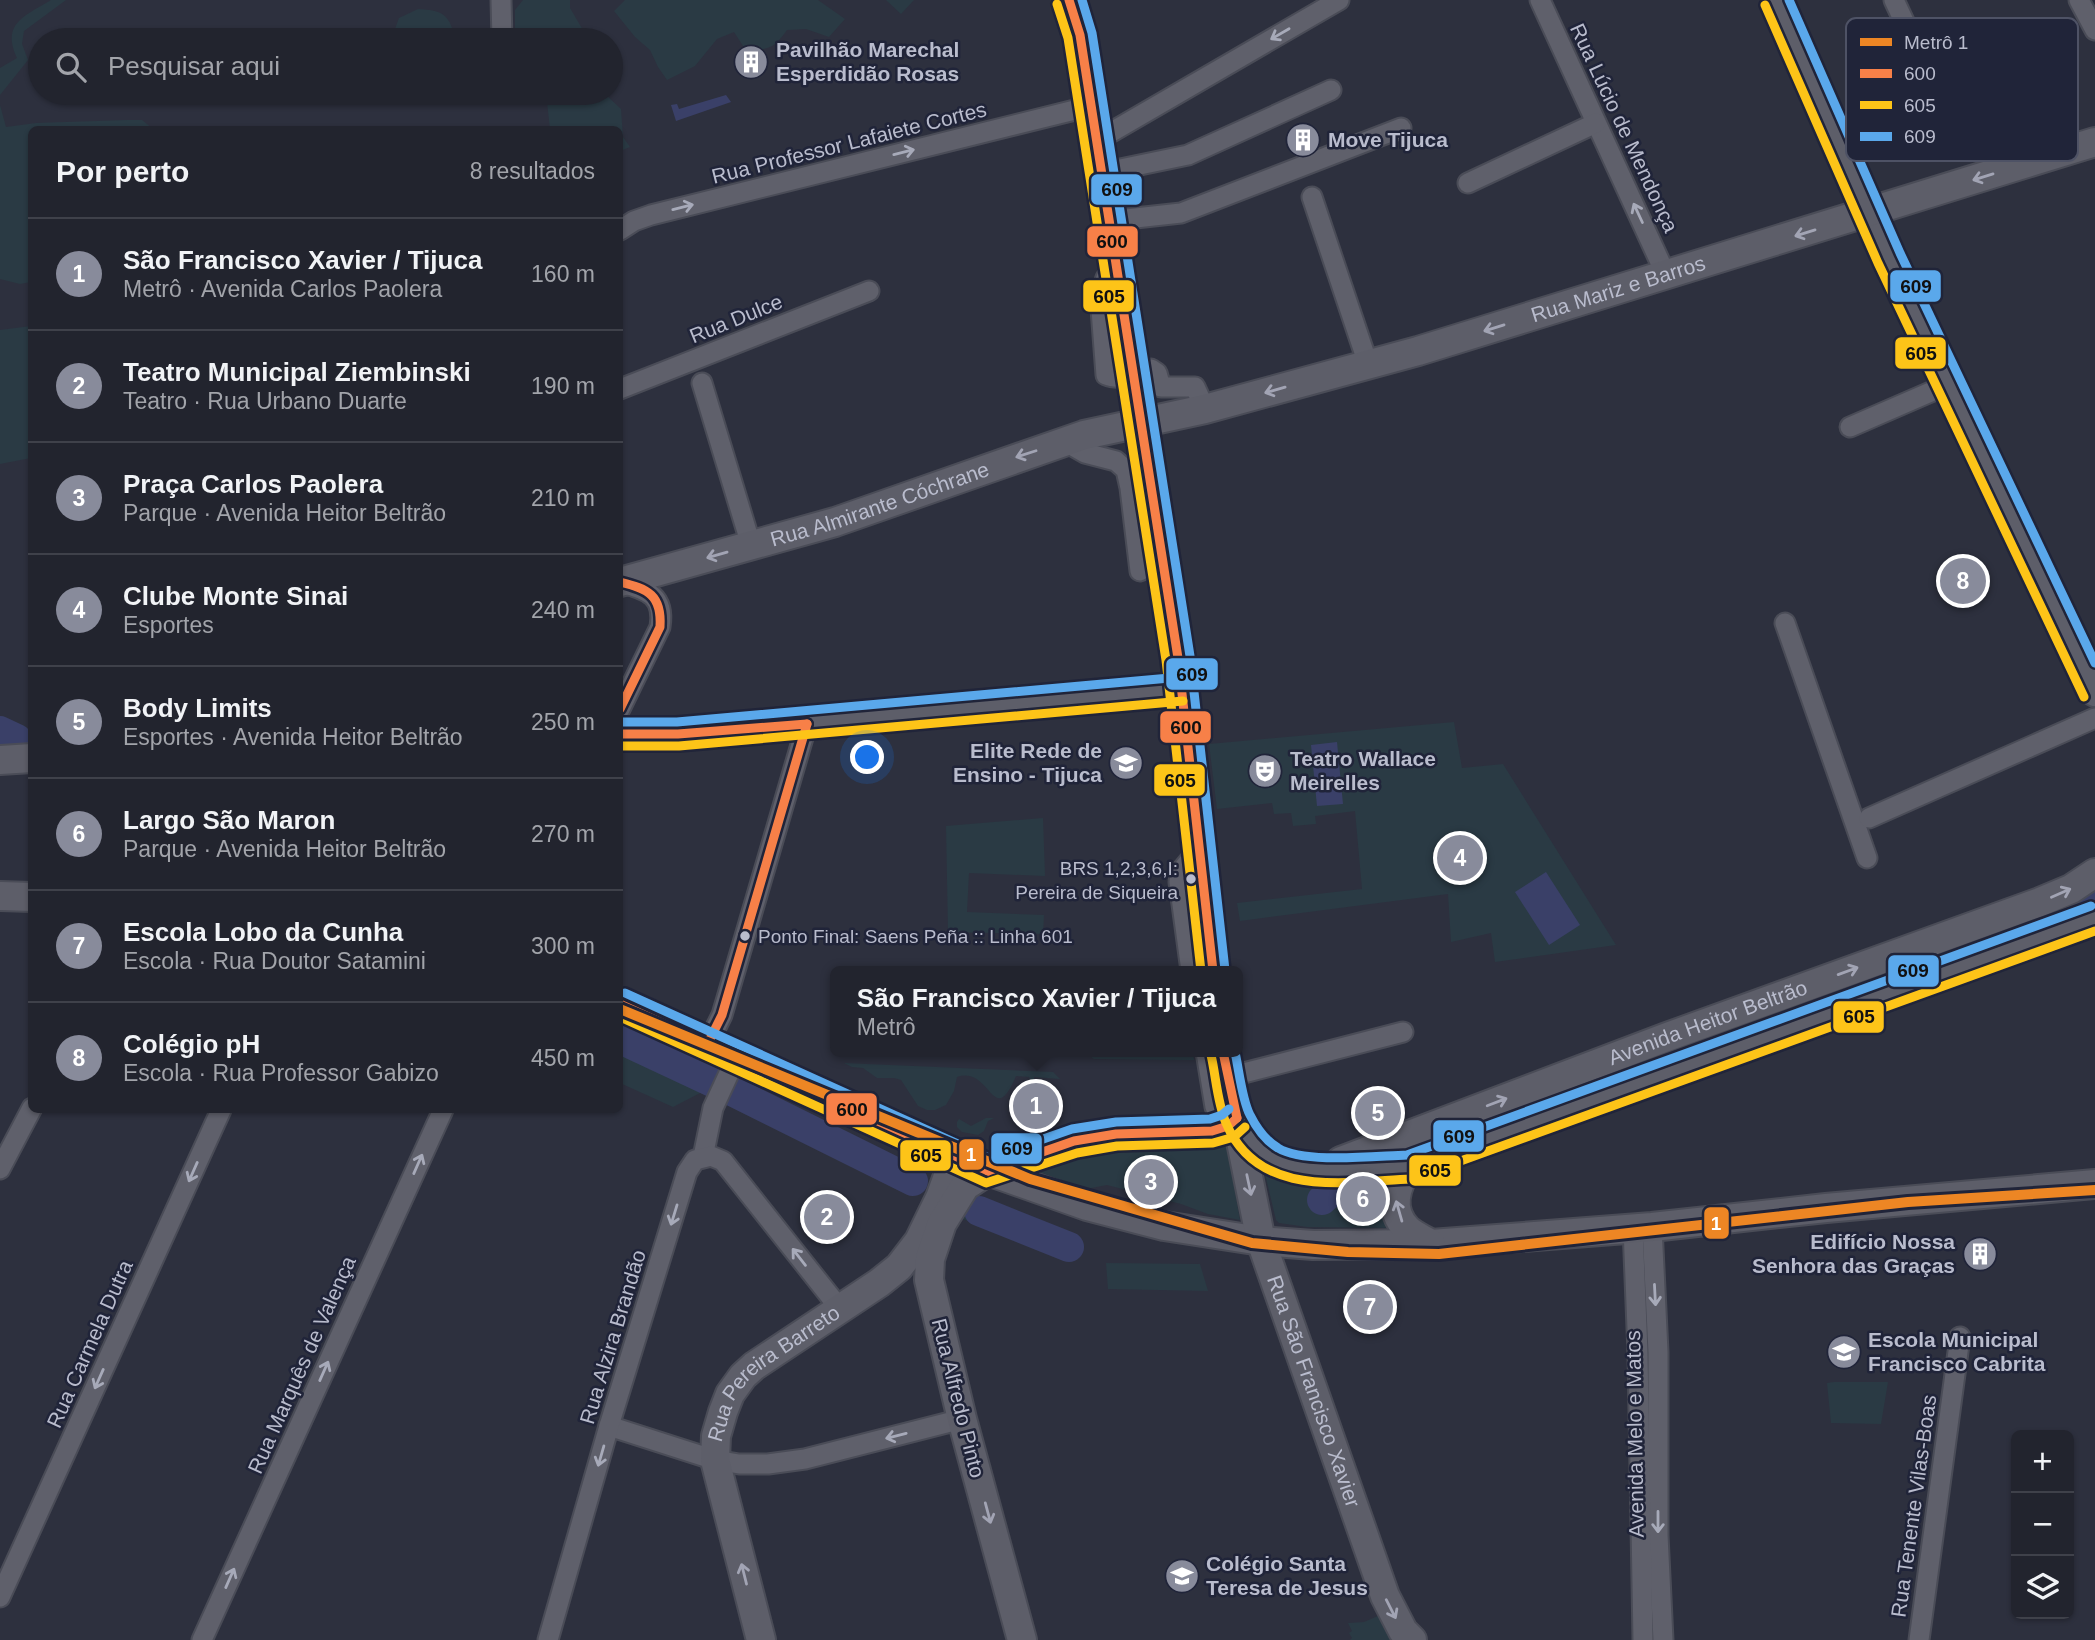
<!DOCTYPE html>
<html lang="pt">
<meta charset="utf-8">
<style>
body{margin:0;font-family:Arial,sans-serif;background:#2e303a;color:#f1f3f6}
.controls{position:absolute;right:21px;bottom:21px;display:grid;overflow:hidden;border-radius:10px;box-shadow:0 2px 5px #0004}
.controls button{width:63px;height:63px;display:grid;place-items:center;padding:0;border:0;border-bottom:2px solid #3f414a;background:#22242e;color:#f1f3f6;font:35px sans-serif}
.you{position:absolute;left:868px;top:758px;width:24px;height:24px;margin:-18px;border:5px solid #fff;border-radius:50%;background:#1a73e8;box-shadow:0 0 0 10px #1a73e833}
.badge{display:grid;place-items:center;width:46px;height:46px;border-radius:50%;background:#888b9b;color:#fff;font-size:23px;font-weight:700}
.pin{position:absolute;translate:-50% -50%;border:4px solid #fff;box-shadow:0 2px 7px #0006}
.popup{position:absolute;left:830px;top:966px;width:413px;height:91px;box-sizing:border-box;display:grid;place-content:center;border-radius:10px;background:#22242e;filter:drop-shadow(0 2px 5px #0005);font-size:23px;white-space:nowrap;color:#a2a4aa}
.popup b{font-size:26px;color:#f1f3f6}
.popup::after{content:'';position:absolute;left:50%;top:100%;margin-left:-14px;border:14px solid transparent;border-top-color:#22242e}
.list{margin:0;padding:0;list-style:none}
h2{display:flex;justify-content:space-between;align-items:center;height:91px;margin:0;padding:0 28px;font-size:30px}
h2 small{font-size:23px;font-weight:400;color:#a2a4aa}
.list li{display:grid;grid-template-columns:46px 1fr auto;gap:21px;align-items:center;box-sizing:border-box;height:112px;padding:0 28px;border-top:2px solid #3f414a}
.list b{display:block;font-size:26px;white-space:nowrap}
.list p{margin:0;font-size:23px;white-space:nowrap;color:#a2a4aa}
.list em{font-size:23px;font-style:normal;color:#a2a4aa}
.icon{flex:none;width:38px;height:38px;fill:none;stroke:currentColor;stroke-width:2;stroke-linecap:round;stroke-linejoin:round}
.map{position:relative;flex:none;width:2095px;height:1640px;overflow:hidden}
.search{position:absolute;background:#22242e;box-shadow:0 2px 5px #0004;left:28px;top:28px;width:595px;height:77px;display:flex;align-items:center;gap:18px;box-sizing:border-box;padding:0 24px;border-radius:38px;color:#a2a4aa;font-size:26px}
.panel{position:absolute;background:#22242e;box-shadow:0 2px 5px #0004;left:28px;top:126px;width:595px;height:987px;border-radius:10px}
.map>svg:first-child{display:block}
</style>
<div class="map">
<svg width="2095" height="1640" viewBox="0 0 2095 1640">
<rect width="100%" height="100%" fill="#2d303e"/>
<g fill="#2a3a44" fill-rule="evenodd">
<path d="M51 0H66L24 31 22 44 28 60 0 95V68L17 58C1 23 25 16 51 0Z"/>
<path d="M523 0H570V8L587 37 586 40H515V10Z"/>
<path d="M625 0H818L845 19 829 37 806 29 787 30C774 49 765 53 743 46L734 32 717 39 695 66 667 80 658 67 650 50 635 37 614 11Z"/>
<path d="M886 0H914L901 14Z"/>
<path d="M418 9C435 10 446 11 452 28L447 40H400L395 29 399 18Z"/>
<path d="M546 93H587L607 96 621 109 623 137 630 147 620 151V130L550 129Z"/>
<path d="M0 105 6 127 36 123 127 120H142L153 129 32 130 31 282 20 284 0 279Z"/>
<path d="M31 326V458L0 464V330Z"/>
<path d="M1454 722 1462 768 1503 764 1616 945 1495 962 1491 933 1451 942 1448 894 1240 921 1237 903 1362 889 1355 811 1315 816 1316 824 1293 826 1291 813 1274 814 1272 803 1217 809 1209 744Z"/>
<path d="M1043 818 1045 876 969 873 967 912 1044 915 1043 934 948 932 946 826Z"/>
<path d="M620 1047 706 1090 673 1107 620 1083Z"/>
<path d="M1094 1052 1193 1053 1194 1060 1094 1059 1090 1056Z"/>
<path d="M844 1063 1053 1072 1060 1079 1034 1077V1090L1029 1077 1016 1076C993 1131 991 1065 957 1077L954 1091 946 1105 935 1110H927L918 1106 901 1080 894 1078H877L863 1068 852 1067Z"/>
<path d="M986 1118H994L988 1121 984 1131 978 1135 962 1132 957 1127V1122L959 1119 971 1126Z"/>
<path d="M1226 1141 1240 1220 1208 1214 1181 1204 1107 1185 1086 1189 1039 1172C1091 1142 1168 1145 1226 1141Z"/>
<path d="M1267 1172 1281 1176 1393 1181 1401 1228 1307 1227 1279 1223 1276 1220 1265 1174ZM1326 1186 1336 1198 1327 1206 1316 1194Z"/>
<path d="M975 1204 1081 1240 1083 1243 1077 1260 1032 1246 963 1219 964 1211Z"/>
<path d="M1106 1263 1200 1264 1208 1291 1108 1289Z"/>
<path d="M1834 1382H1888L1881 1424 1831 1423 1827 1383Z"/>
<path d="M1378 1616 1388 1632 1396 1640H1350L1352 1638 1349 1633 1352 1631 1348 1623 1364 1622Z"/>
</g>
<g fill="#3a4068">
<path d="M726 95 731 102 676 121 671 105 677 104 679 109Z"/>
<path d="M1337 742 1343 804 1317 806 1311 745Z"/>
<path d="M1546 872 1580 925 1549 945 1515 892Z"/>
</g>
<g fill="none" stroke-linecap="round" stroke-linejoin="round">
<g stroke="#3a4068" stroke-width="30">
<path d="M0 731 17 739"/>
<path d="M620 1039 714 1083"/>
<path d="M734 1092 913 1181"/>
<path d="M1409 1152 2080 905 2095 897"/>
<path d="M1322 1200 1331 1192"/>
<path d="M979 1211 1069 1247"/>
</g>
<g stroke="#4a4c57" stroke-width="23">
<g id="street">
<path d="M501 0 502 40"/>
<path d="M1540 0 1666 275"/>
<path d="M1894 0 1960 141"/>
<path d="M2079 0 2095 30"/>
<path d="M1096 141 1339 0"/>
<path d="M1101 173 1188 155 1331 90"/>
<path d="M1468 183 1596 123"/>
<path d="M1312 197 1368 364"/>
<path d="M1108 221 1181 213 1401 128"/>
<path d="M620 230 634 221 651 215 1091 106"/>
<path d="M1115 268 1106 278 1100 296 1106 375C1120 381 1137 374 1151 369L1157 373 1161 387H1195L1205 409"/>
<path d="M702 383 751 545"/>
<path d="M620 389 869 291"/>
<path d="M1850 427 1949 384"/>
<path d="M1064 441 1085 453 1116 461 1126 470 1130 488 1140 571"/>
<path d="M1785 623 1867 858"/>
<path d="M620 709 660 627C665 596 648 590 622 583"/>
<path d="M1869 818 2095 718"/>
<path d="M1191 971 1179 882 1181 871 1199 849"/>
<path d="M708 1043 722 1015 807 724"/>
<path d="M1206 1052 1215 1107"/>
<path d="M1228 1077 1403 1032"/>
<path d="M703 1157 713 1108 737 1056"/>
<path d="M0 1169 32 1108"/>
<path d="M1652 1227 1658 1352V1535L1663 1640"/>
<path d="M1633 1228 1638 1353 1643 1640"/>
<path d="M609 1426 715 1460 739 1464H768L805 1459 962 1419"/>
<path d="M0 1597 221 1110"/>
<path d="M202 1640 443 1110"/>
<path d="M548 1640 609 1426 687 1172 695 1160 711 1156 723 1161 841 1310"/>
<path d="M1919 1640 1960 1337"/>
</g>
</g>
<g stroke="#4a4c57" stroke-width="32">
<g id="secondary">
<path d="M1069 0 1080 35 1115 268 1178 658 1213 971"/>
<path d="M1776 0 1889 258 2095 692"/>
<path id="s1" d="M620 582 835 522 1084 435 1205 409 1418 351 2095 142"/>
<path d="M620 734H678L1182 689"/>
<path d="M0 760 32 758"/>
<path d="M0 896 32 897"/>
<path d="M620 1004 988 1171 1087 1206 1164 1226 1261 1241 1313 1245 1431 1244 1652 1227 1826 1208 2095 1184"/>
<path id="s2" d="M1223 1052 1261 1241 1385 1596 1403 1631 1412 1640"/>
<path d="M1237 1118C1243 1128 1250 1141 1259 1149 1292 1179 1367 1168 1409 1167L2095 918"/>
<path id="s3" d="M1341 1161 1667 1037 2040 902 2071 889 2095 873"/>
<path d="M1409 1167C1396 1185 1388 1210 1407 1229 1413 1235 1423 1239 1431 1244"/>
<path id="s4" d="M761 1640 715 1460 716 1436 723 1412 730 1394 743 1376 754 1366 879 1283 899 1267 919 1241 940 1198 948 1176V1166L942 1152"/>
<path d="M1022 1640 962 1419 929 1280 930 1259 942 1223 965 1186 988 1171 1074 1141 1116 1134 1212 1131 1228 1126 1237 1118"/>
</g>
</g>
<use href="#street" stroke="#5f606b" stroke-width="19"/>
<use href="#secondary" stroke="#5d5e69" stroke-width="28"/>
<g stroke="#202439" stroke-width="14">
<g id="bus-1">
<path d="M1069 0 1080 35 1178 658 1213 971"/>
<path d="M620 582C648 589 662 595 660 627L620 709"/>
<path d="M620 734H678L807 724"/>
<path d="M620 1004 988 1171"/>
<path d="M708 1043 722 1015 807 724"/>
<path d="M1223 1052 1237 1118"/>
<path d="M988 1171 1074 1141 1116 1134 1212 1131 1228 1126 1237 1118"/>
</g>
</g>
<g stroke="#202439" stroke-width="14">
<g id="bus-2">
<path d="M1057 4 1068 38 1166 660 1201 971"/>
<path d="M1765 5 1878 263 2084 697"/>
<path d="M620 746H679L1183 701"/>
<path d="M620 1017 986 1183 1077 1153 1117 1146 1213 1143 1234 1137 1245 1127"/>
<path d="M1211 1055C1216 1076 1217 1102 1226 1123 1258 1199 1344 1182 1411 1179L2095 931"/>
</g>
</g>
<g stroke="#202439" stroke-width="14">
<g id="bus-3">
<path d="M1082 0 1092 33 1190 656 1225 970"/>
<path d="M1789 0 1900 253 2095 663"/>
<path d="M620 722H677L1181 677"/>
<path d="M625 993 989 1158 1072 1129 1116 1122 1210 1119 1222 1115 1229 1109"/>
<path d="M1235 1052C1239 1070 1242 1100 1250 1115 1256 1127 1266 1141 1278 1148 1304 1164 1375 1156 1407 1155L2091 906"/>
</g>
</g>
<use href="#bus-1" stroke="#f78048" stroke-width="9"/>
<use href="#bus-2" stroke="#fdc418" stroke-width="9"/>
<use href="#bus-3" stroke="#5aa8eb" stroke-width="9"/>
<g stroke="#202439" stroke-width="16">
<path id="metro-1" d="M620 1009 1030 1179 1252 1243 1348 1252 1439 1254 1908 1202 2095 1190"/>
</g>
<use href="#metro-1" stroke="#ed8624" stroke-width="10"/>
</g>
<defs><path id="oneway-shaft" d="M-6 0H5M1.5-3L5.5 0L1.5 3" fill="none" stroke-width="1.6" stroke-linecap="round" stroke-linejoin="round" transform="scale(1.75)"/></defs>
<g stroke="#a7aab9">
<use href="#oneway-shaft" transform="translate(1280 34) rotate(150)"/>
<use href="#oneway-shaft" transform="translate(904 152) rotate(-14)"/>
<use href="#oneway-shaft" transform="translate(683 207) rotate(-14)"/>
<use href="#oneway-shaft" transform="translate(1638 213) rotate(-115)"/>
<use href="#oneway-shaft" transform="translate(418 1164) rotate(-66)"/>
<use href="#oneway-shaft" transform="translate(193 1172) rotate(114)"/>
<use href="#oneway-shaft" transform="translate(674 1215) rotate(107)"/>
<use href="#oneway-shaft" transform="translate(799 1257) rotate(-128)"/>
<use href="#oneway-shaft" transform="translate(1655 1295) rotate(87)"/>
<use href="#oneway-shaft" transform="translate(324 1371) rotate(-66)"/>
<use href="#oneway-shaft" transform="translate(99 1379) rotate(114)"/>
<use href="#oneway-shaft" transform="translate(896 1436) rotate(166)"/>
<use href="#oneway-shaft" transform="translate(601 1456) rotate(106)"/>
<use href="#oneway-shaft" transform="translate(1658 1522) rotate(90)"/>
<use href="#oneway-shaft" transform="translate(230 1578) rotate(-66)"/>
</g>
<g stroke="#a2a4b4">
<use href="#oneway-shaft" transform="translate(1983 177) rotate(163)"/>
<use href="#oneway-shaft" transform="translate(1805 233) rotate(163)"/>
<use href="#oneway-shaft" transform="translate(1494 328) rotate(163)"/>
<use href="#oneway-shaft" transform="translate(1275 390) rotate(164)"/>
<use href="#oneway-shaft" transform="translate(1026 454) rotate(162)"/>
<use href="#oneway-shaft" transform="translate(717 555) rotate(164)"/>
<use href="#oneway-shaft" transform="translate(2061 893) rotate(-24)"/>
<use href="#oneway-shaft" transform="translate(1848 971) rotate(-20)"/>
<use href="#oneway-shaft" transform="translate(1497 1102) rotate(-21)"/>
<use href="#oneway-shaft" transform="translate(1249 1185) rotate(78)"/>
<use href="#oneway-shaft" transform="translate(1399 1211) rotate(-106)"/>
<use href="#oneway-shaft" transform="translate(988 1513) rotate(75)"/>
<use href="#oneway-shaft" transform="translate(744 1574) rotate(-104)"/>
<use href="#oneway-shaft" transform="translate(1391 1609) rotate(63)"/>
</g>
<defs>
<g id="building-disc" transform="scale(1.75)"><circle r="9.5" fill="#888b9b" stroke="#202439"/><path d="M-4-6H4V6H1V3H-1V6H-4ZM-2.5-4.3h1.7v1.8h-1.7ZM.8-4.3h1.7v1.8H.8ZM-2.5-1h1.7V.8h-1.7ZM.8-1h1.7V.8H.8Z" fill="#fff"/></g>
<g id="school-disc" transform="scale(1.75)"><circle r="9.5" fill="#888b9b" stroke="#202439"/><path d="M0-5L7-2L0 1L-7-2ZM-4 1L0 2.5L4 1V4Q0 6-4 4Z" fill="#fff"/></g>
<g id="theatre-disc" transform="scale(1.75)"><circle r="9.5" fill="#888b9b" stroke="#202439"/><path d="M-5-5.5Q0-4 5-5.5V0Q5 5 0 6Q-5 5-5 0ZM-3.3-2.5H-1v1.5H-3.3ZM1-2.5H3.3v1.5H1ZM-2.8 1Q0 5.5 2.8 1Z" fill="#fff"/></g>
</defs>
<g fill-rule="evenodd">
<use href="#building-disc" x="751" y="62"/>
<use href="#building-disc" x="1303" y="140"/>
<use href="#school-disc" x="1126" y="763"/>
<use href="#theatre-disc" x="1265" y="771"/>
<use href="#building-disc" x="1980" y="1254"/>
<use href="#school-disc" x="1844" y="1352"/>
<use href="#school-disc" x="1182" y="1576"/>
</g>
<g fill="#b9bccd" stroke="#202439" stroke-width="2.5">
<circle cx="1191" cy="879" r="6"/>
<circle cx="745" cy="936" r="6"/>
</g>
<g text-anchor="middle" stroke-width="5" stroke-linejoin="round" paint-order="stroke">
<g font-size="19" fill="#b9bccd" stroke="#202439" text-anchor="end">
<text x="1178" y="875">BRS 1,2,3,6,I:<tspan x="1178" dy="24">Pereira de Siqueira</tspan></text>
<text x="758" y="943" text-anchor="start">Ponto Final: Saens Peña :: Linha 601</text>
</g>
<g font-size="21" font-weight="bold" fill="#b9bccd" stroke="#202439" text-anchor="start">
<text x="776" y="57">Pavilhão Marechal<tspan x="776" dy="24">Esperdidão Rosas</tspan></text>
<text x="1328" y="147">Move Tijuca</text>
<text x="1102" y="758" text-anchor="end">Elite Rede de<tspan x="1102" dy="24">Ensino - Tijuca</tspan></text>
<text x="1290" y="766">Teatro Wallace<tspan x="1290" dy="24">Meirelles</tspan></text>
<text x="1955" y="1249" text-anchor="end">Edifício Nossa<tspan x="1955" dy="24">Senhora das Graças</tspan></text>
<text x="1868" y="1347">Escola Municipal<tspan x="1868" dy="24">Francisco Cabrita</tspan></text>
<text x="1206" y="1571">Colégio Santa<tspan x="1206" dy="24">Teresa de Jesus</tspan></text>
</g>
<g font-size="21" fill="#b9bccd" stroke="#202439">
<text transform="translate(1624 128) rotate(65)" y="7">Rua Lúcio de Mendonça</text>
<text transform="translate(849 143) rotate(-14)" y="7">Rua Professor Lafaiete Cortes</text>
<text dy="7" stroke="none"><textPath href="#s1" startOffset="1041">Rua Mariz e Barros</textPath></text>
<text transform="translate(736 319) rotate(-22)" y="7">Rua Dulce</text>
<text dy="7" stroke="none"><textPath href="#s1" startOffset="271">Rua Almirante Cóchrane</textPath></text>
<text dy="7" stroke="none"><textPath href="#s3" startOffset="392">Avenida Heitor Beltrão</textPath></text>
<text transform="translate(613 1337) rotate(-73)" y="7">Rua Alzira Brandão</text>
<text transform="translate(90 1344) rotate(-66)" y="7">Rua Carmela Dutra</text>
<text transform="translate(302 1365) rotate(-66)" y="7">Rua Marquês de Valença</text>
<text dy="7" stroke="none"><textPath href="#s4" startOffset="298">Rua Pereira Barreto</textPath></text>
<text dy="7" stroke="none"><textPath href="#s2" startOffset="352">Rua São Francisco Xavier</textPath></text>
<text transform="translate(958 1398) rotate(76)" y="7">Rua Alfredo Pinto</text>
<text transform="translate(1635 1434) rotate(-91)" y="7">Avenida Melo e Matos</text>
<text transform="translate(1914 1506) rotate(-82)" y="7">Rua Tenente Vilas-Boas</text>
</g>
</g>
<rect x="1846" y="18" width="232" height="143" rx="10" fill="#202439" stroke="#4e5265" stroke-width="2"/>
<rect x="1860" y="38" width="32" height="8" fill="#ed8624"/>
<rect x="1860" y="69" width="32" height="9" fill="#f78048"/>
<rect x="1860" y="101" width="32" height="8" fill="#fdc418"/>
<rect x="1860" y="132" width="32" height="9" fill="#5aa8eb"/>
<g font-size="19" fill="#b9bccd">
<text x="1904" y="49">Metrô 1</text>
<text x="1904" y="80">600</text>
<text x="1904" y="112">605</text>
<text x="1904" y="143">609</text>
</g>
<g stroke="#202439" stroke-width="2.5">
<rect x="1090" y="173" width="53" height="33" rx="7" fill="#5aa8eb"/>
<rect x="1086" y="225" width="53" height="33" rx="7" fill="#f78048"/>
<rect x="1889" y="269" width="53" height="34" rx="7" fill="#5aa8eb"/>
<rect x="1082" y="279" width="53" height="34" rx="7" fill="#fdc418"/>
<rect x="1894" y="336" width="53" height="34" rx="7" fill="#fdc418"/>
<rect x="1165" y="657" width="54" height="34" rx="7" fill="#5aa8eb"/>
<rect x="1159" y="710" width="53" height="34" rx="7" fill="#f78048"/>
<rect x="1153" y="763" width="53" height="34" rx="7" fill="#fdc418"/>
<rect x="1887" y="954" width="53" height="34" rx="7" fill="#5aa8eb"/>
<rect x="1832" y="1000" width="53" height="34" rx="7" fill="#fdc418"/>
<rect x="825" y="1092" width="53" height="34" rx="7" fill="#f78048"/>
<rect x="1432" y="1119" width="53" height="34" rx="7" fill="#5aa8eb"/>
<rect x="990" y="1132" width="53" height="33" rx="7" fill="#5aa8eb"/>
<rect x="958" y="1138" width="27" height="33" rx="7" fill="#ed8624"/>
<rect x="899" y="1139" width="53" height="33" rx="7" fill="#fdc418"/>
<rect x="1408" y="1154" width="54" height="33" rx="7" fill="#fdc418"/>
<rect x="1703" y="1206" width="27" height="34" rx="7" fill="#ed8624"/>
</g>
<g font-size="19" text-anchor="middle" font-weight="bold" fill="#fff">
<text x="971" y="1161">1</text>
<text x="1716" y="1230">1</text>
</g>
<g font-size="19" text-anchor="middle" font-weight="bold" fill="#111">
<text x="1117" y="196">609</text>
<text x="1112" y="248">600</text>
<text x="1916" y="293">609</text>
<text x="1109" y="303">605</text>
<text x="1921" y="360">605</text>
<text x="1192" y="681">609</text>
<text x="1186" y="734">600</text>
<text x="1180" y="787">605</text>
<text x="1913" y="977">609</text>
<text x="1859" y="1023">605</text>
<text x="852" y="1116">600</text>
<text x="1459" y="1143">609</text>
<text x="1017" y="1155">609</text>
<text x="926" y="1162">605</text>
<text x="1435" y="1177">605</text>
</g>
</svg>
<div class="controls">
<button>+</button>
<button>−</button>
<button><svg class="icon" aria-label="layers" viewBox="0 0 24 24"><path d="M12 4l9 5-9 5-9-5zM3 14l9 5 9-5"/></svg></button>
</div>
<div class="you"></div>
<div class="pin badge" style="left:1036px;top:1106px">1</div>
<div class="popup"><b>São Francisco Xavier / Tijuca</b>Metrô</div>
<div class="pin badge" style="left:827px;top:1217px">2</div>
<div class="pin badge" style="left:1151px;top:1182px">3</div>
<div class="pin badge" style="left:1460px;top:858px">4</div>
<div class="pin badge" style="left:1378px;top:1113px">5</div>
<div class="pin badge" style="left:1363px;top:1199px">6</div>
<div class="pin badge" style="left:1370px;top:1307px">7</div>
<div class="pin badge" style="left:1963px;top:581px">8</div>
<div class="search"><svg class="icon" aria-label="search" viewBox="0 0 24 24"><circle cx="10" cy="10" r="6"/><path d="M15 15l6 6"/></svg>Pesquisar aqui</div>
<section class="panel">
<h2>Por perto<small>8 resultados</small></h2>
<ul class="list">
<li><span class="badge">1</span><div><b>São Francisco Xavier / Tijuca</b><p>Metrô · Avenida Carlos Paolera</p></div><em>160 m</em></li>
<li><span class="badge">2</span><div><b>Teatro Municipal Ziembinski</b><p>Teatro · Rua Urbano Duarte</p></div><em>190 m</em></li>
<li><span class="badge">3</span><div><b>Praça Carlos Paolera</b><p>Parque · Avenida Heitor Beltrão</p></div><em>210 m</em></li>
<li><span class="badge">4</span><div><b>Clube Monte Sinai</b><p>Esportes</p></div><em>240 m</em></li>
<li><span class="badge">5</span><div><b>Body Limits</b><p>Esportes · Avenida Heitor Beltrão</p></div><em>250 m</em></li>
<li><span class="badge">6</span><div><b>Largo São Maron</b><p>Parque · Avenida Heitor Beltrão</p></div><em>270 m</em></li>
<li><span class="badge">7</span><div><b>Escola Lobo da Cunha</b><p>Escola · Rua Doutor Satamini</p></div><em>300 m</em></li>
<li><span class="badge">8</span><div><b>Colégio pH</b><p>Escola · Rua Professor Gabizo</p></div><em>450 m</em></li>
</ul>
</section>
</div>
